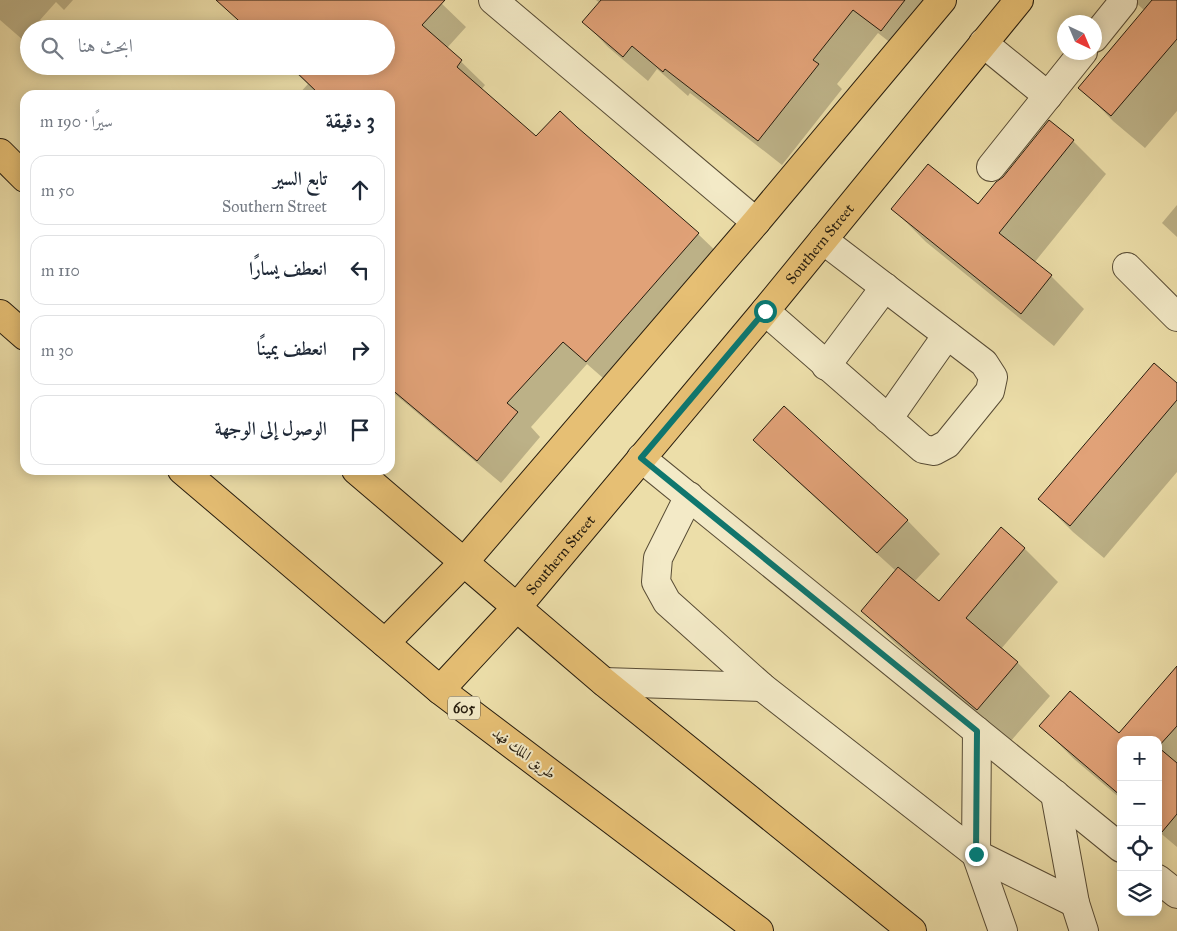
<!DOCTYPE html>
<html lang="ar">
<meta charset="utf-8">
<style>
body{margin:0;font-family:"IM FELL Great Primer",Amiri,serif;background:#f2f2f3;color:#1f2937;direction:rtl}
.controls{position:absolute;right:15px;bottom:15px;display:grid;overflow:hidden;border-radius:10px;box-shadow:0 2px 12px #0003}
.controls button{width:45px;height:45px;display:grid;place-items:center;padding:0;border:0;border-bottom:1px solid #e0e1e3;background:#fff;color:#1f2937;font:25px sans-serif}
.compass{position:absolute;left:1057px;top:15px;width:45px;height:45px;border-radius:50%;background:#fff;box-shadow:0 2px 12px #0003;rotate:136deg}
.stop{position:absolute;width:15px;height:15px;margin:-11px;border:4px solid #0f766e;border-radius:50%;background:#fff}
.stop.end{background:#0f766e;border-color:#fff;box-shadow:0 1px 5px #0008}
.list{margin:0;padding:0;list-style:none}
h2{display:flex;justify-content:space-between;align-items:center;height:65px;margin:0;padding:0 20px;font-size:21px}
h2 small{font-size:16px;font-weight:400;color:#747a83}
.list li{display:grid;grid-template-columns:32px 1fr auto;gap:15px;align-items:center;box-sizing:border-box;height:70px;margin:0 10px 10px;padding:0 10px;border:1px solid #e0e1e3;border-radius:15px}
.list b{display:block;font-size:19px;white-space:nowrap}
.list p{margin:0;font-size:16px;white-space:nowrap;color:#747a83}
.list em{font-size:16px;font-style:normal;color:#747a83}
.icon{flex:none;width:28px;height:28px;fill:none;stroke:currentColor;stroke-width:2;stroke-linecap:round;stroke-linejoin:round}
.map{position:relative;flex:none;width:1177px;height:931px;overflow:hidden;direction:ltr}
.search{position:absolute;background:#fff;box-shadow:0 2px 12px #0003;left:20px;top:20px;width:375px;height:55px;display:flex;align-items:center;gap:12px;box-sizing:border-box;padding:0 18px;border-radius:28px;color:#747a83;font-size:19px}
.panel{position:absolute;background:#fff;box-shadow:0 2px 12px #0003;left:20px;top:90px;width:375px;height:385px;border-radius:15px;direction:rtl}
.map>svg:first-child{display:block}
</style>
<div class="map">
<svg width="1177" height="931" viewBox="0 0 1177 931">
<rect width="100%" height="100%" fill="#ecdea9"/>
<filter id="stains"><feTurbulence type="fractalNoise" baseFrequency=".004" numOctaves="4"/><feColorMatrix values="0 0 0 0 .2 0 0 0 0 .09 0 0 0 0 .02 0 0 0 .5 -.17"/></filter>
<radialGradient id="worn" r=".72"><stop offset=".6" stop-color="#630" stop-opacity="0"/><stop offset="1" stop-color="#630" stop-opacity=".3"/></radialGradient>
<g fill="#0003">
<path d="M0 0H73L64 10 56 2 32 29H29V33L23 40 0 20Z"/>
<path d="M217 0H438L466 27 447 48 485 85 481 90 536 137 698 234 722 257 611 385 587 364 531 427 540 437 501 483 390 390V95H298L308 84 288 66H386V29H247Z"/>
<path d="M596 0H945L906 55 878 33 837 84 842 89 782 165 690 93 688 96 657 69 648 81 608 47 584 22 600 3Z"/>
<path d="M1133 0H1177V111L1145 148 1113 121 1080 87 1145 11Z"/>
<path d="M1073 141 1106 174 1034 263 1051 276 1084 309 1054 346 926 242 893 209 978 206Z"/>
<path d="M1177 205V237L1162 223Z"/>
<path d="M1177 385V472L1104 558 1073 532 1040 499Z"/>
<path d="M755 439 907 520 940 554 914 582 939 603 1001 529 1025 549 1058 582 1001 649 1017 662 1050 696 1010 742 896 644 862 611 896 571 788 473Z"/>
<path d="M1177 668V847L1158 831V740H1121V799L1074 759 1041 726 1119 735Z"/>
</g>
<g fill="#e1a278" stroke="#261c0e">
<path d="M216 0H445L422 25 462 60 457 67 536 136 560 111 577 127 699 233 586 362 563 342 507 403 518 412 477 461 390 388V95H320L290 66H386V29H248Z"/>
<path d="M601 0H905L881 31 853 10 813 60 819 64 758 141 665 69 663 72 632 46 623 57 582 22Z"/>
<path d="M1152 0H1177V39L1111 116 1078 88Z"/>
<path d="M1049 120 1074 140 999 233 1052 275 1021 314 891 209 928 164 978 204 996 182 1003 177Z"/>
<path d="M1154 363 1177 383V400L1070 526 1038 499Z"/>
<path d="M784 406 908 520 877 553 753 440Z"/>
<path d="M1001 527 1025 548 966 618 1018 662 977 710 861 611 898 567 939 601Z"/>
<path d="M1177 666V726L1158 747 1177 763V814L1162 832 1158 828V740H1121V796L1039 726 1070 691 1119 733Z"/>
</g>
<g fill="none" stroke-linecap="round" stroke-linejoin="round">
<g stroke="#584c35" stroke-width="30">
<g id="minor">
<path d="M493 0 756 222"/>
<path d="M1094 38 1123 2"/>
<path d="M983 43 1048 96"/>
<path d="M991 167 1083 52"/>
<path d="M1127 267 1177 317"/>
<path d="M765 311 923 449 934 451 947 444 990 391 993 377 984 363 823 240"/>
<path d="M826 366 885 287"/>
<path d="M888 419 947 335"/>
<path d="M641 458 1121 848"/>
<path d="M689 496 658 558 656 582 667 602 762 687 976 854 1075 903"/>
<path d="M604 682 762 687"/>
<path d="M977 731 976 854 1003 931"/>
<path d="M1055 794 1075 903 1084 931"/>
<path d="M1158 879 1177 894"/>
</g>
</g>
<g stroke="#261c0e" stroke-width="30">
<g id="major">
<path d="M385 643 464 562 756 222 942 0"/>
<path id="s1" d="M440 690 517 607 765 311 1019 0"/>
</g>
</g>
<g stroke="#261c0e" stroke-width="30">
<g id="highway">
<path d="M0 153 25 178"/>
<path d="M0 314 25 336"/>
<path d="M182 470 440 690 759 931"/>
<path d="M356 470 604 682 912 931"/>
</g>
</g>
<use href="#minor" stroke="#f3eac7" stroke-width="28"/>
<use href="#major" stroke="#e6bf74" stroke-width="28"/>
<use href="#highway" stroke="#e6bf74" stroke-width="28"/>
</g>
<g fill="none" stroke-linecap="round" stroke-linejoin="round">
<path stroke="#0f766e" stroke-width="6" d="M765 311 641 458 977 731 976 854"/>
</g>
<g text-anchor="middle" stroke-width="4" stroke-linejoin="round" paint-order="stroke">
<rect fill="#f3eac7" stroke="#645a46" stroke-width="1" x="448" y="696.5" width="32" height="23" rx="4"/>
<g font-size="14" font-weight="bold" fill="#261c0e">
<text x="464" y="713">605</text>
</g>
<g font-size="15" fill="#261c0e" stroke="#f3eac7">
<text dy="5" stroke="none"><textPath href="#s1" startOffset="586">Southern Street</textPath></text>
<text dy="5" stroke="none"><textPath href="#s1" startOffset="181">Southern Street</textPath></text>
<text transform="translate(524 753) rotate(37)" y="5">طريق الملك فهد</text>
</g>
</g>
<rect width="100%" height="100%" filter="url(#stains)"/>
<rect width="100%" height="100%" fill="url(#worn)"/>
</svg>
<div class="controls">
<button>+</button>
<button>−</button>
<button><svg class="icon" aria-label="locate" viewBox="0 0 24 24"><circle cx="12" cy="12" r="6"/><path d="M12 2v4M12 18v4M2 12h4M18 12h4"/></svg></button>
<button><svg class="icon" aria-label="layers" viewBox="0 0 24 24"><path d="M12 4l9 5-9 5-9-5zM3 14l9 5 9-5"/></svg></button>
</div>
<svg class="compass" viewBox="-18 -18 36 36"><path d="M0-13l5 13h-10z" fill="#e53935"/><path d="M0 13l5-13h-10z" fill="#747a83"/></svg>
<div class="stop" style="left:765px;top:311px"></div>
<div class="stop end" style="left:976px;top:854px"></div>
<div class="search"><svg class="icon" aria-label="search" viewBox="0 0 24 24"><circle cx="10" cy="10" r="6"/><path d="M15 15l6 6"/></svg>ابحث هنا</div>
<section class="panel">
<h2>3 دقيقة<small>سيرًا · 190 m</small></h2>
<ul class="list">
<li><svg class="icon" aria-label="ahead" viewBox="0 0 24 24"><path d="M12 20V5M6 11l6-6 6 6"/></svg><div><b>تابع السير</b><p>Southern Street</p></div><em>50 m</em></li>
<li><svg class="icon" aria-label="left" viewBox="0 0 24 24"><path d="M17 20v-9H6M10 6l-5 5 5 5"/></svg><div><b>انعطف يسارًا</b></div><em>110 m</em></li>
<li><svg class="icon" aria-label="right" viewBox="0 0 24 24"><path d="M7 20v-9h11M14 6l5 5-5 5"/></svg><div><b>انعطف يمينًا</b></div><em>30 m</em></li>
<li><svg class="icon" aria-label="arrive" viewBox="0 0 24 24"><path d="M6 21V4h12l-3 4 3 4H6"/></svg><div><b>الوصول إلى الوجهة</b></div></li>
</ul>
</section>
</div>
